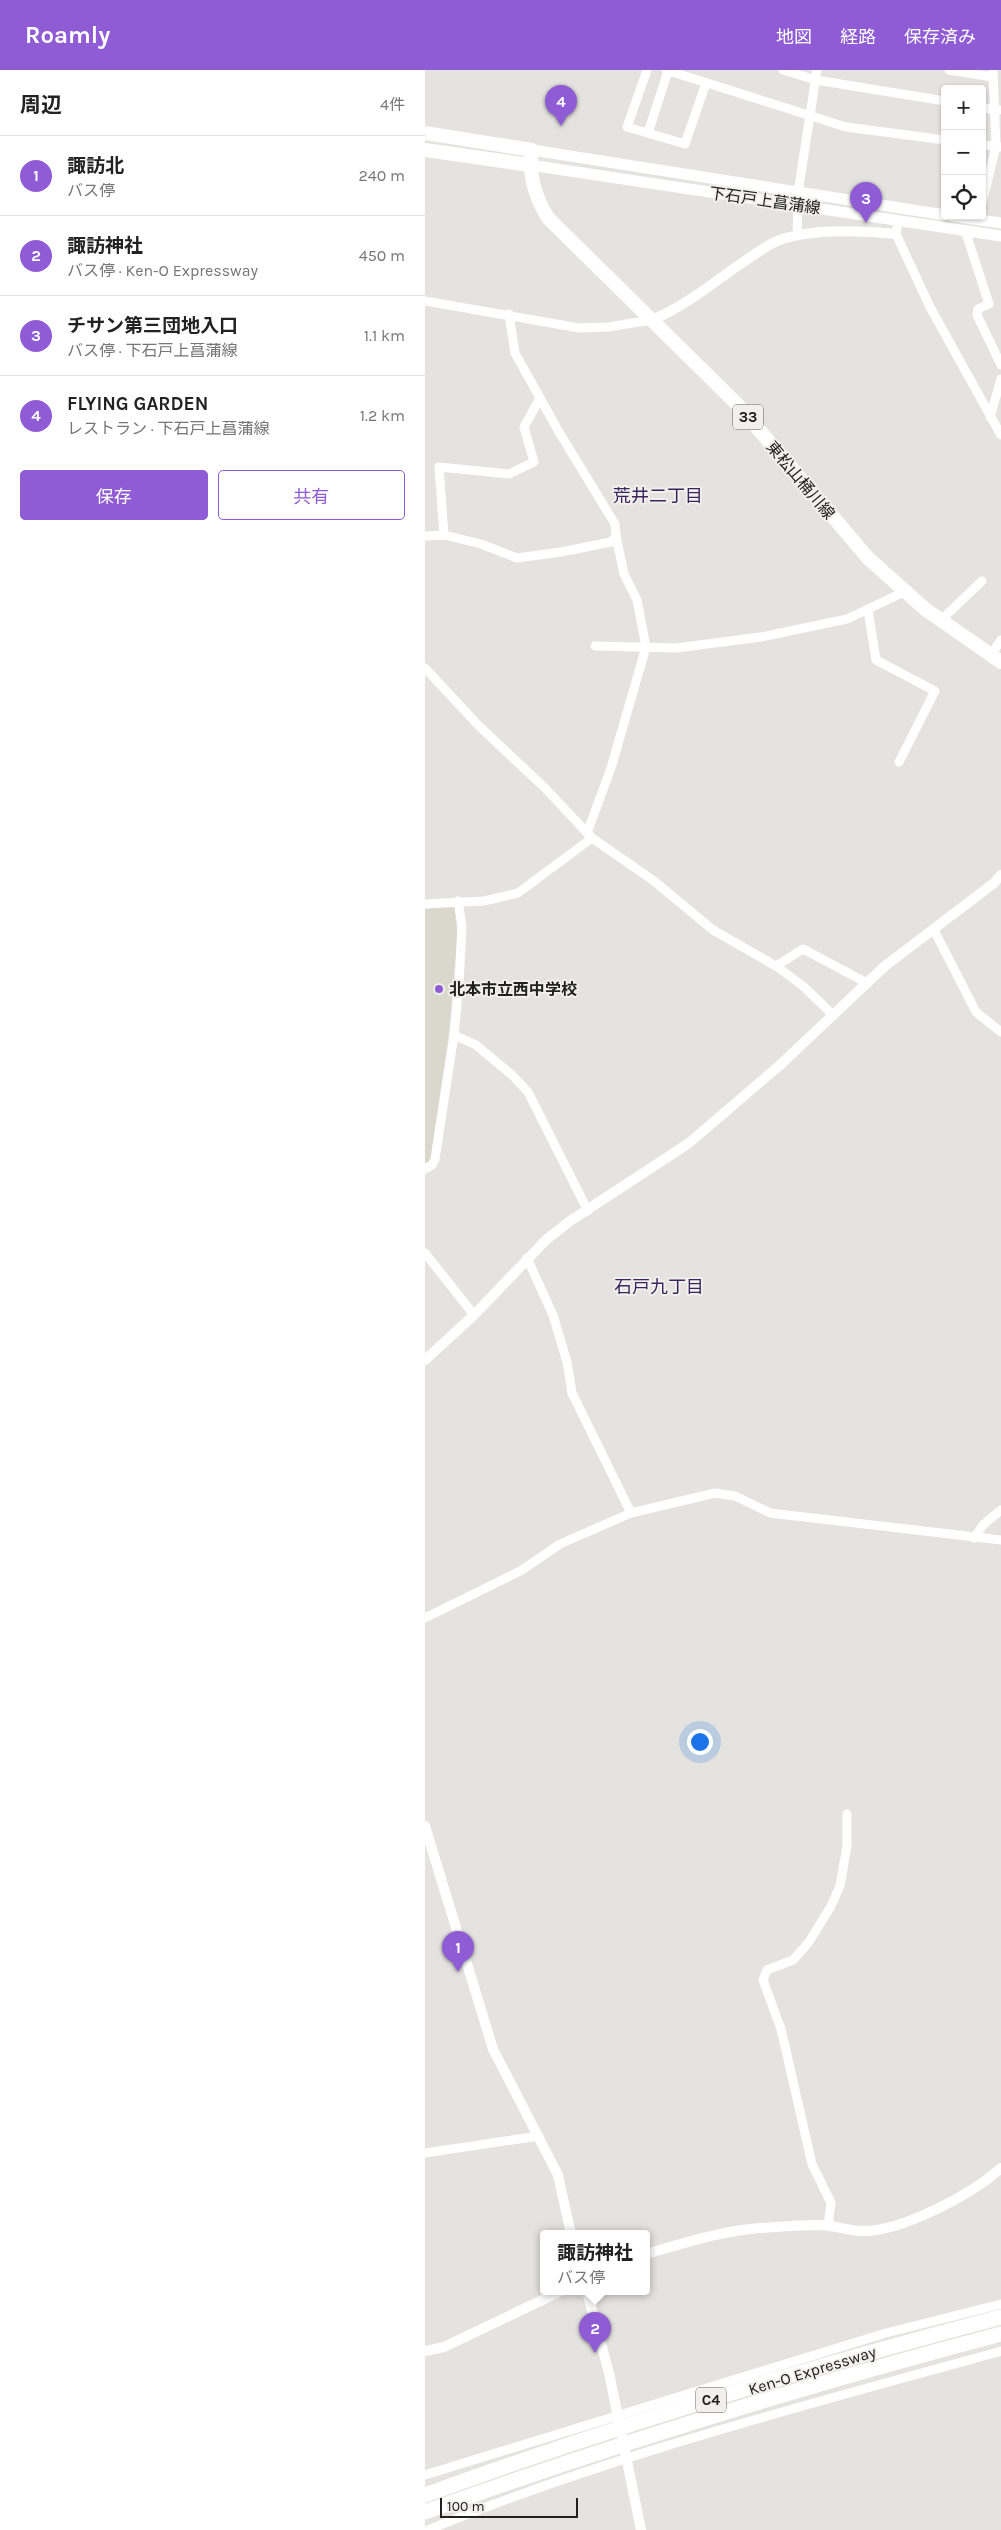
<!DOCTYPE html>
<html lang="ja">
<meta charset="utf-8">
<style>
body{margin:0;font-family:Karla,"Noto Sans JP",sans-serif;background:#f2f2f2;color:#222}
.controls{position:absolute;right:15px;top:15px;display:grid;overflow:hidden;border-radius:5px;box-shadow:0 1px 4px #0004}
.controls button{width:45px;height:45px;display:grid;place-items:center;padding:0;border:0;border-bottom:1px solid #e0e0e0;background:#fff;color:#222;font:25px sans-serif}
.scale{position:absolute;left:15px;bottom:12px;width:138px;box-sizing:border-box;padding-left:5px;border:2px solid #21211f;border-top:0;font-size:14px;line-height:18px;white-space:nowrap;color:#21211f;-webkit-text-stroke:4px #f1f0ec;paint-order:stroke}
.you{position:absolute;left:274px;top:1671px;width:18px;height:18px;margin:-12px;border:4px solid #fff;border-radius:50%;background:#1a73e8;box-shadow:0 0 0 8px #1a73e833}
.badge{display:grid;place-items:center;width:32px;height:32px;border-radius:50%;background:#8f5cd5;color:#fff;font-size:16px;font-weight:700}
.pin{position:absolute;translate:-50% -41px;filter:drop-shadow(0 1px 2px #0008)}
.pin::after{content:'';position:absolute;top:26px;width:18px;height:15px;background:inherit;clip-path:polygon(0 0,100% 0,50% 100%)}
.popup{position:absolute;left:115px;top:2160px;width:110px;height:65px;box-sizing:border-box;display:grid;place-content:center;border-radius:5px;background:#fff;filter:drop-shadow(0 1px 4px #0005);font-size:16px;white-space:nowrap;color:#767676}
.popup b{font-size:19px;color:#222}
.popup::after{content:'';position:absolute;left:50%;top:100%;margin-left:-10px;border:10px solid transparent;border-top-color:#fff}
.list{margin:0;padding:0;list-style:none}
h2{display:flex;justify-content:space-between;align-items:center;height:65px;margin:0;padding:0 20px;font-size:21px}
h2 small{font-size:16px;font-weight:400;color:#767676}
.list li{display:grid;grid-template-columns:32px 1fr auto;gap:15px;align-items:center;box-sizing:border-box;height:80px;padding:0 20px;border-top:1px solid #e0e0e0}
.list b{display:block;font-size:19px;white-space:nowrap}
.list p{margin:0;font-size:16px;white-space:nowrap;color:#767676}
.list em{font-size:16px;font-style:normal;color:#767676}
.actions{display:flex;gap:10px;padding:15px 20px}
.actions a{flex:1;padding:11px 0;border:1px solid #8f5cd5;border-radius:5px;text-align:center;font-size:18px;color:#8f5cd5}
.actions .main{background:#8f5cd5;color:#fff}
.icon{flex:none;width:28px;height:28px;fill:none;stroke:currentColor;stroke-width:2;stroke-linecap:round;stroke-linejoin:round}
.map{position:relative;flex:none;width:576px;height:2460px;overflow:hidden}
header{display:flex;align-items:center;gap:30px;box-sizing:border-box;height:70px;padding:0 25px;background:#8f5cd5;color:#fff}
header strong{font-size:24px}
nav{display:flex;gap:28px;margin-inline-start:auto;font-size:18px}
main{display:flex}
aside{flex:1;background:#fff}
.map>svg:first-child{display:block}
</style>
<header>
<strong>Roamly</strong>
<nav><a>地図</a><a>経路</a><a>保存済み</a></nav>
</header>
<main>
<aside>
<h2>周辺<small>4件</small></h2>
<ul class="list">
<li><span class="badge">1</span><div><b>諏訪北</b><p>バス停</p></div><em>240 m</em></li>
<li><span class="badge">2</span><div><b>諏訪神社</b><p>バス停 · Ken-O Expressway</p></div><em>450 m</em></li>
<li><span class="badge">3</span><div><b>チサン第三団地入口</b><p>バス停 · 下石戸上菖蒲線</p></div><em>1.1 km</em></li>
<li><span class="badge">4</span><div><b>FLYING GARDEN</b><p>レストラン · 下石戸上菖蒲線</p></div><em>1.2 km</em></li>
</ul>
<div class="actions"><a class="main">保存</a><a>共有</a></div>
</aside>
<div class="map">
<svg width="576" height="2460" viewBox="0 0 576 2460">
<rect width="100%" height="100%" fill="#e4e3df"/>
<path fill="#dad7cc" d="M24 836 30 838 32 869 23 969 5 1092 0 1094V839Z"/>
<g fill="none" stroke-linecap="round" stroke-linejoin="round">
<g stroke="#fff" stroke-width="9">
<path d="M222 0 202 57 260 74 281 13"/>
<path d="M241 0 421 57 520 70"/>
<path d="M358 0 391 10 520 31"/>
<path d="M524 0 568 7"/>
<path d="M557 38 574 40"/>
<path d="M223 63 243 1"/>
<path d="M557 75 576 77"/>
<path d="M373 123 392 0"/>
<path d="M557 133 571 77 568 0"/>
<path d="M473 151 471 164 505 237 576 365"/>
<path d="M540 160 564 234 553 239 552 245 576 295"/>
<path d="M372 166 373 134"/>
<path d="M0 231 154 258 183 257 227 250"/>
<path d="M565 347 576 309"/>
<path d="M19 465 14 397 84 404 109 392 99 357 115 328"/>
<path d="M0 466 19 465 56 474 92 488 136 482 186 472 191 466 190 454 134 362 90 283 84 244"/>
<path d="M443 540 451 590 510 621 474 692"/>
<path d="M516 550 557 511"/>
<path d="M170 576 251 578 336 567 422 549 479 522"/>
<path d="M566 585 576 570"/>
<path d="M0 598 54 656 120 718 167 768 229 811 288 860 351 896 378 916 408 945"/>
<path d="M162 763 186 698 221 577 212 530 199 504 191 466"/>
<path d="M0 834 59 831 93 823 167 768"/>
<path d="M509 860 551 942 576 962"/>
<path d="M351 896 378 879 442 913"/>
<path d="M29 965 51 975 87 1005 103 1022 163 1141"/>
<path d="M0 1099 7 1095 10 1089 29 965 34 913 37 856 33 831"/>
<path d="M0 1183 49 1245"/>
<path d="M102 1188 128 1245 142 1292 147 1323 206 1443"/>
<path d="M549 1468 558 1455 576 1440"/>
<path d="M0 1548 97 1500 135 1474 206 1443 290 1423 310 1426 345 1443 576 1470"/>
<path d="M0 2083 114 2066"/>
<path d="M403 2156 406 2133 387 2094 356 1959 338 1910 342 1900 368 1890 384 1872 406 1836 415 1816 422 1776V1744"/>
<path d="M0 2405 461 2263 576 2234"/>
<path d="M3 2460C188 2384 383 2335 576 2281"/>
</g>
<g stroke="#fff" stroke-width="10">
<path d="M227 250C271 231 305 198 346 174 375 158 438 160 471 164"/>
<path d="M0 1290 49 1245 121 1170 145 1151 264 1073 355 995 460 896 569 813 576 805"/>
<path d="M0 1756 68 1979 133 2105 146 2164"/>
<path d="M221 2184C255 2174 290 2163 325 2159 347 2157 371 2155 394 2155 408 2155 421 2160 435 2161 475 2163 547 2124 576 2098"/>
<path d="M162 2222 184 2303 216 2460"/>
<path d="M0 2281 19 2277 134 2222"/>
</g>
<g stroke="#fff" stroke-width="11">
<path d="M107 80 520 145"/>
<path d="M105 95 576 166"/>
<path d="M527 146 576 153"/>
</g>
<g stroke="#fff" stroke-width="14">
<path d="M0 63 107 80C103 105 110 127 123 148L312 334 443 488 500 539 576 592"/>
<path d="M0 80 105 95"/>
</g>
<g stroke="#fff" stroke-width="15">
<path d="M0 2425C188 2356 382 2298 576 2247"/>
<path d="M0 2442C189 2374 382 2315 576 2264"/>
</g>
</g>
<circle fill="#8f5cd5" stroke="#f1f0ec" stroke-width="2" cx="14" cy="919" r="5"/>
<g text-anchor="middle" stroke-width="4" stroke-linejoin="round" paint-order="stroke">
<g fill="#f1f0ec" stroke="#5f5f5c" stroke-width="1">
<rect x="308" y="334.5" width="30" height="25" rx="4"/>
<rect x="271" y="2317.5" width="30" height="25" rx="4"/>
</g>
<g font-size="15" font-weight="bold" fill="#21211f">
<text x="323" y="352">33</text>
<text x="286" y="2335">C4</text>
</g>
<g font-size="16" fill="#21211f" stroke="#f1f0ec">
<text transform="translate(340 130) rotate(8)" y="6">下石戸上菖蒲線</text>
<text transform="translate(376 410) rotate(50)" y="6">東松山桶川線</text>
<text transform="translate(387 2300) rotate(-17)" y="6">Ken-O Expressway</text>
</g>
<g font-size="16" font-weight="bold" fill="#21211f" stroke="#f1f0ec" text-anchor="start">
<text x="24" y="925">北本市立西中学校</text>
</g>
<g font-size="18" fill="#3c245e" stroke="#f1f0ec">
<text x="233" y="432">荒井二丁目</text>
<text x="234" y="1223">石戸九丁目</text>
</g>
</g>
</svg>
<div class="controls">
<button>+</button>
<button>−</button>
<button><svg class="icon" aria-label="locate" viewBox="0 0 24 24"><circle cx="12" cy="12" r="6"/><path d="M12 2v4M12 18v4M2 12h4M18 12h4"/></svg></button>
</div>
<div class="scale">100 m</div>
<div class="you"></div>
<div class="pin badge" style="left:33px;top:1902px">1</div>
<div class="pin badge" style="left:170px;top:2283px">2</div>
<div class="popup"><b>諏訪神社</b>バス停</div>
<div class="pin badge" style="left:441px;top:153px">3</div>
<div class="pin badge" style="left:136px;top:56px">4</div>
</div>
</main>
